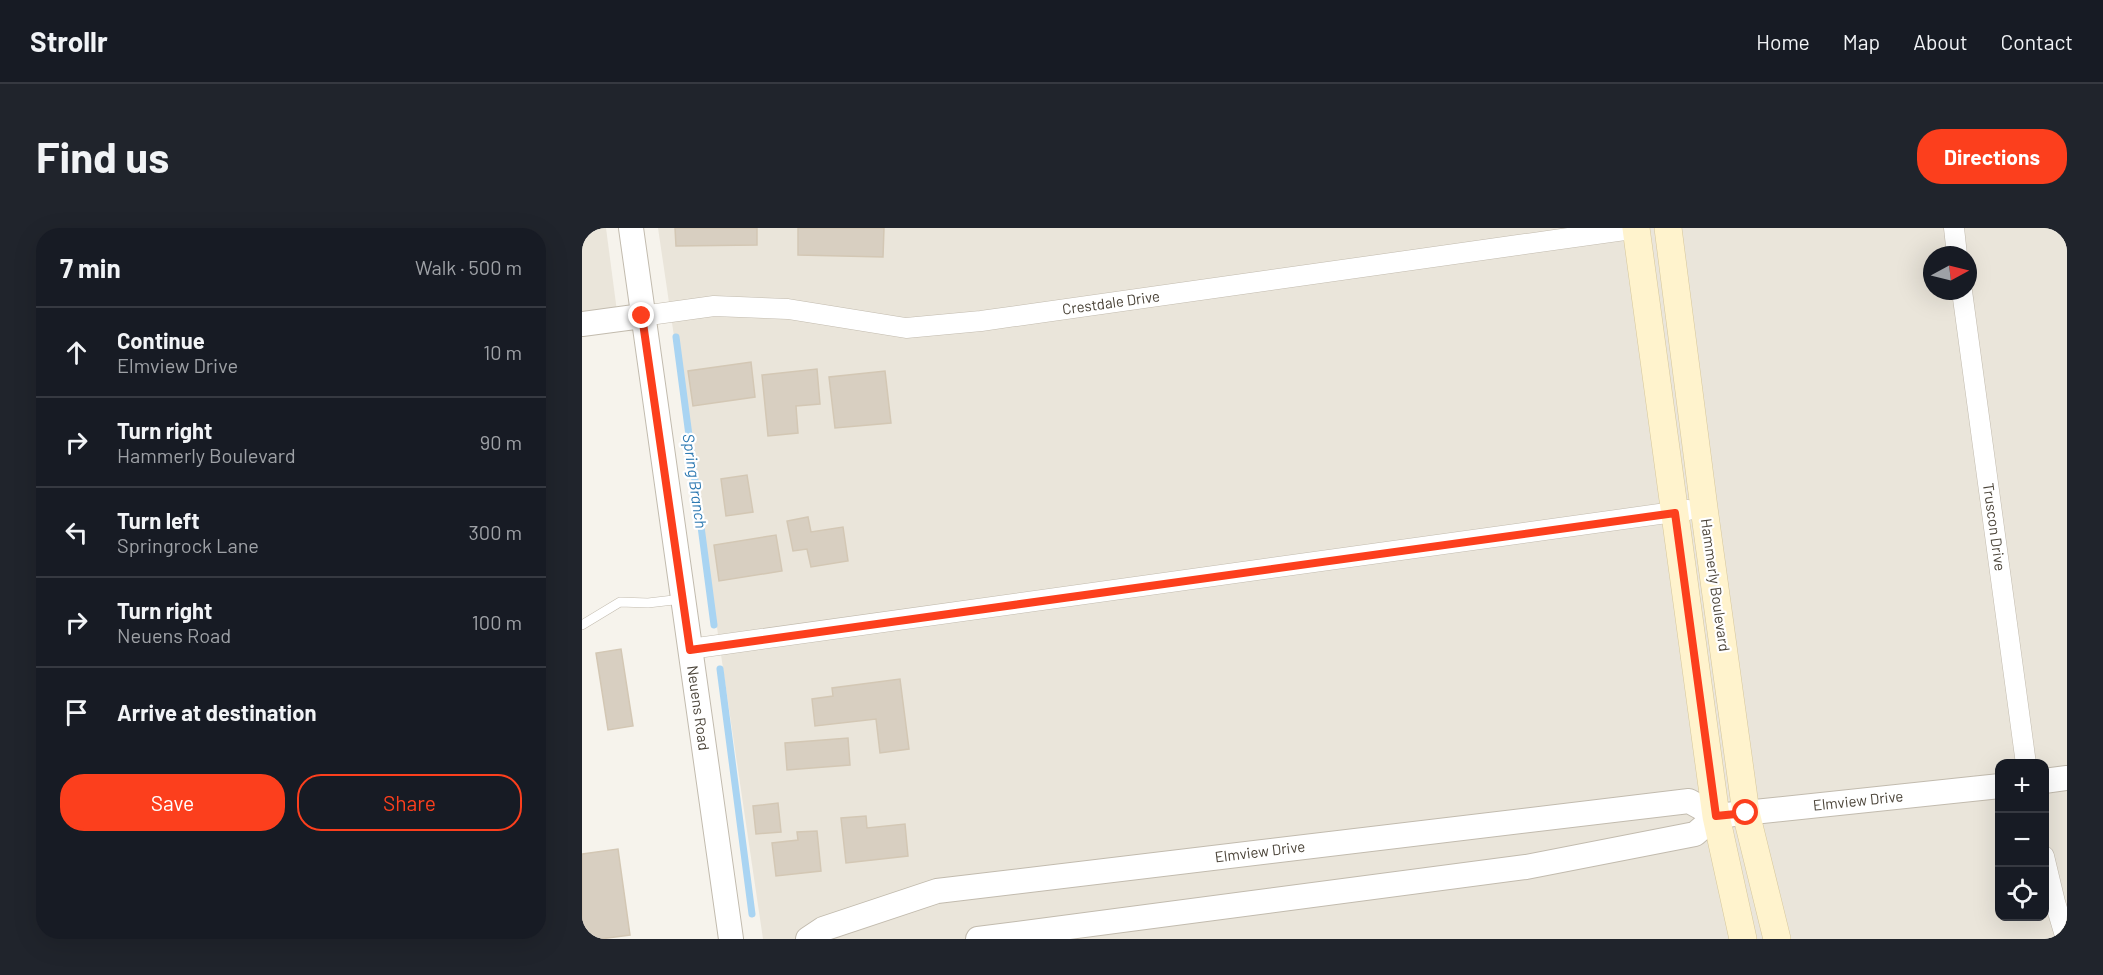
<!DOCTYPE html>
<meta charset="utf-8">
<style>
body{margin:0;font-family:Barlow,sans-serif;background:#20242c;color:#f1f3f6}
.controls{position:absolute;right:18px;bottom:18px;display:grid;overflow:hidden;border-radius:12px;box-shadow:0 6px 24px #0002}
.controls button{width:54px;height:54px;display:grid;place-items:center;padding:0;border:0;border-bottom:2px solid #363941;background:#171b24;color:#f1f3f6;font:30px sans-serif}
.compass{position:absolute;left:1341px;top:18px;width:54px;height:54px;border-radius:50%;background:#171b24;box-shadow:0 6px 24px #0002;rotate:83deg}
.stop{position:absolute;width:18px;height:18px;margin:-14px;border:4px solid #fc3f1d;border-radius:50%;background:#fff}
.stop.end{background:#fc3f1d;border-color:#fff;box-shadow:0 2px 6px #0008}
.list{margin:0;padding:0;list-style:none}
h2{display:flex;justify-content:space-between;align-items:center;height:78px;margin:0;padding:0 24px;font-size:26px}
h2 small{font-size:20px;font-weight:400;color:#9ea1a6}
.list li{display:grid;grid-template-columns:39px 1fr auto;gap:18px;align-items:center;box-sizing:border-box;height:90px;padding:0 24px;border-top:2px solid #363941}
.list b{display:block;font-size:22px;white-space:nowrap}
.list p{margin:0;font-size:20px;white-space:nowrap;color:#9ea1a6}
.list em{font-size:20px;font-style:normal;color:#9ea1a6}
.actions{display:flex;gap:12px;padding:18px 24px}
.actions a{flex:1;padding:14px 0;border:2px solid #fc3f1d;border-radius:24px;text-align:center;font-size:21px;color:#fc3f1d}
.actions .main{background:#fc3f1d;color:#fff}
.icon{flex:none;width:33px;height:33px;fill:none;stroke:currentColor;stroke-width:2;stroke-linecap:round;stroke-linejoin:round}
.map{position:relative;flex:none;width:1485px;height:711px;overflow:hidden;border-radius:24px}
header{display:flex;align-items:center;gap:36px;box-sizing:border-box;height:84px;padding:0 30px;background:#171b24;border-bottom:2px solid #363941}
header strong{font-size:28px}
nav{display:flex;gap:33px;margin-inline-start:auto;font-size:21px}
.intro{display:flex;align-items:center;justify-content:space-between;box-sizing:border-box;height:144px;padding:0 36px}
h1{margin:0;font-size:42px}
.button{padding:15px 27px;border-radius:24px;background:#fc3f1d;color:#fff;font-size:21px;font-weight:700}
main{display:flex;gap:36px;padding:0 36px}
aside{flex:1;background:#171b24;border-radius:24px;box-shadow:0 6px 24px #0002}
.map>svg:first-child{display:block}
</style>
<header>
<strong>Strollr</strong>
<nav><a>Home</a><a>Map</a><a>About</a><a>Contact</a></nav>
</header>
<div class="intro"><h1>Find us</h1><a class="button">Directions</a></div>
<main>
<aside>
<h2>7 min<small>Walk · 500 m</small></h2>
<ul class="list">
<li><svg class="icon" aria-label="ahead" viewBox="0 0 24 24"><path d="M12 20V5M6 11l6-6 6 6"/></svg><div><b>Continue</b><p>Elmview Drive</p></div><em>10 m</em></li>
<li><svg class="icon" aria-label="right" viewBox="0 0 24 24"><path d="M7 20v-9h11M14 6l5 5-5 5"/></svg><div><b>Turn right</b><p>Hammerly Boulevard</p></div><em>90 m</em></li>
<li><svg class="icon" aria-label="left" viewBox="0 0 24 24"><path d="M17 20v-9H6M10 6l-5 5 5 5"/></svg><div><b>Turn left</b><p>Springrock Lane</p></div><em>300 m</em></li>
<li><svg class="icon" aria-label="right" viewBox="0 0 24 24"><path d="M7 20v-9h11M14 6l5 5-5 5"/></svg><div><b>Turn right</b><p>Neuens Road</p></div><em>100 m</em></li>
<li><svg class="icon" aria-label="arrive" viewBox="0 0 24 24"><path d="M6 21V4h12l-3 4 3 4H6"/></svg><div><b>Arrive at destination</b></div></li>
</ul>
<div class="actions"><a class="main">Save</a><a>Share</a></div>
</aside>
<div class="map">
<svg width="1485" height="711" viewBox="0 0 1485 711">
<rect width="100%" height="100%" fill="#f6f3ec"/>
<g fill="#eae5da" fill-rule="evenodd">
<path d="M0 0H24L36 91 0 96Z"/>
<path d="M76 0H1485V711H181ZM1350 27H1386V63H1350ZM1418 536H1462V688H1418Z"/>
</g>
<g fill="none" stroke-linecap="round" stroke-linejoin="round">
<g stroke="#a9d4f2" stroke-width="7">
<path d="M94 109 132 397"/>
<path d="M138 441 170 686"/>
</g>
</g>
<g fill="#d8cfc1" stroke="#d3c7b4" stroke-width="1.5">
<path d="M93 0H175V17L94 18Z"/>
<path d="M216 0H302L301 29 216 27Z"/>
<path d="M169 134 173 169 111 178 106 143Z"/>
<path d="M235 141 238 176 214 178 216 205 186 208 180 147Z"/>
<path d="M303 143 309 195 253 200 247 149Z"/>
<path d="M165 247 171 284 144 288 139 251Z"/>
<path d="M226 289 229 304 261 299 266 333 229 339 225 321 211 323 205 293Z"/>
<path d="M194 307 200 343 137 353 132 317Z"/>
<path d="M39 421 51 498 26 502 14 425Z"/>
<path d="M318 451 327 521 298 525 294 491 233 498 230 471 251 468 250 460Z"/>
<path d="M266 510 268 537 205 542 203 515Z"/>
<path d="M196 575 199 604 174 606 171 578Z"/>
<path d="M284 588 285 600 323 596 326 628 264 635 259 590Z"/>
<path d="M235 603 239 643 194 648 190 615 216 612 215 604Z"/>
<path d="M36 621 48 707 18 711H0V626Z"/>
</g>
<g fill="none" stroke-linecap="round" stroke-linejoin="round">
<g stroke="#c2bbae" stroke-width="10">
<path id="service" d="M0 397 38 374 66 375 100 371"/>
</g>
<g stroke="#c2bbae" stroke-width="21">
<g id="minor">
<path d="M1372 0 1375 27"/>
<path d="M1380 63 1444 536"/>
<path d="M60 88 132 78 206 81 324 100 399 93 1057 0"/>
<path d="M108 421 1106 282"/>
<path d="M1462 628 1473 674 1484 711"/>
</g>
</g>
<g stroke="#c2bbae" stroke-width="26">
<g id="tertiary">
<path d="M49 0 149 711"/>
<path d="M0 96 60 88"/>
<path d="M1462 553 1485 550"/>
<path d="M226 711 241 701 355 663 1107 573 1134 588 1418 558"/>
<path d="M396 711 944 639 1113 606 1134 588"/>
</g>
</g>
<g stroke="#d6c79b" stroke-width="28">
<g id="secondary">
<path d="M1054 0 1134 588 1161 711"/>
<path d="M1086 0 1122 280 1164 585 1195 711"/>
</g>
</g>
<use href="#service" stroke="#fff" stroke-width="9"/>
<use href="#minor" stroke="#fff" stroke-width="20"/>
<use href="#tertiary" stroke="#fff" stroke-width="24"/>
<use href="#secondary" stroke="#fff3cd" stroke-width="27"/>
</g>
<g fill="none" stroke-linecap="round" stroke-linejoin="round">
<path stroke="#fc3f1d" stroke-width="8" d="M60 88 108 422 1093 285 1134 588 1164 585"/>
</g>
<g text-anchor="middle" stroke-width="4.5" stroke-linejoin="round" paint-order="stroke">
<g font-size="15" fill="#4b4439" stroke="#fff">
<text transform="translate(529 75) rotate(-8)" y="5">Crestdale Drive</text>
<text transform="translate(1412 299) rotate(82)" y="5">Truscon Drive</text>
<text transform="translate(1133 357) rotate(82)" y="5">Hammerly Boulevard</text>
<text transform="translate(116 480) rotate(82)" y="5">Neuens Road</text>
<text transform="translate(1276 573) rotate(-6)" y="5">Elmview Drive</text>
<text transform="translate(678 624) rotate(-7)" y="5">Elmview Drive</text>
</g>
<g font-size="16" font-style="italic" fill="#2e7ab2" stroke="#fff">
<text transform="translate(113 253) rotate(82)" y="6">Spring Branch</text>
</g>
</g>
</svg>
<div class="controls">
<button>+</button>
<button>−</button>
<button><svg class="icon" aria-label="locate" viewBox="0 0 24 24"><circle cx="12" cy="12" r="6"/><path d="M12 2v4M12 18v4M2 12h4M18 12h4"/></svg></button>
</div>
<svg class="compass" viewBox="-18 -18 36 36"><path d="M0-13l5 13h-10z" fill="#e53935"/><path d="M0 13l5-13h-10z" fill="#9ea1a6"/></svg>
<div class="stop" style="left:1164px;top:585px"></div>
<div class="stop end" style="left:60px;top:88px"></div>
</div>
</main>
